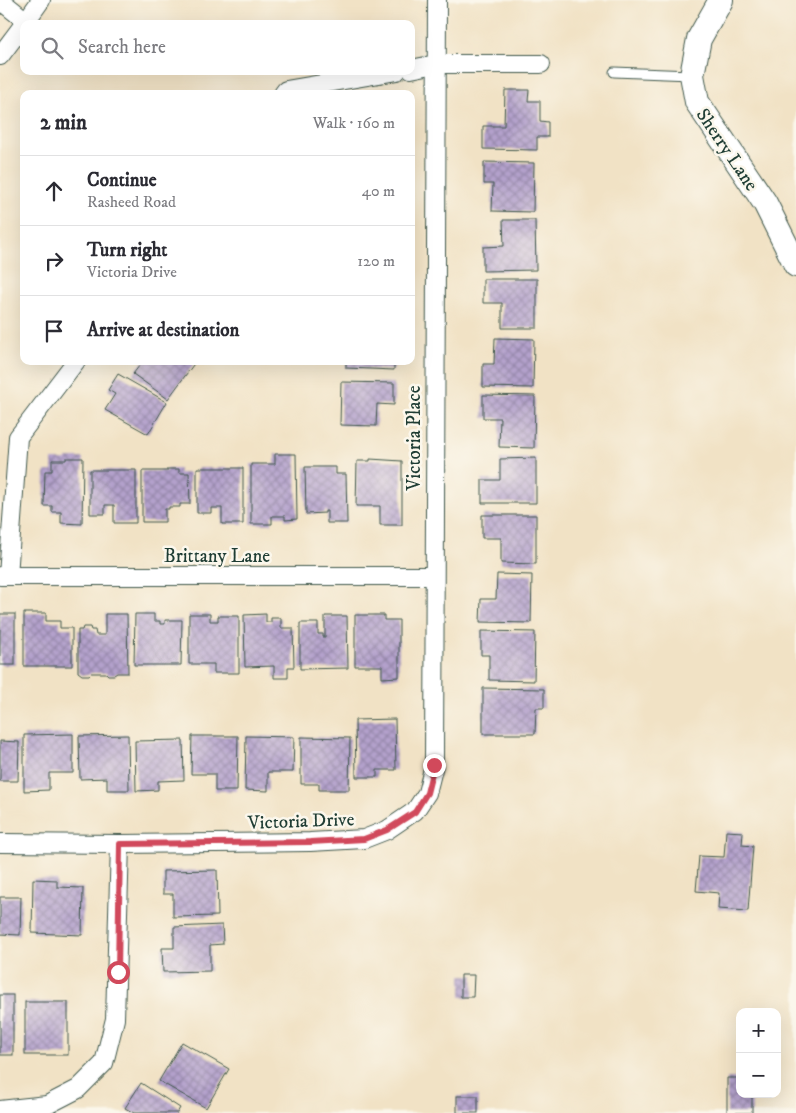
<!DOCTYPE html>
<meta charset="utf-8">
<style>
body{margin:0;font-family:"IM FELL DW Pica",serif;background:#f7f7f7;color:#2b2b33}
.controls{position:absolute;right:15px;bottom:15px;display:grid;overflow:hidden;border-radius:10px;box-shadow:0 5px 20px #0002}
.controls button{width:45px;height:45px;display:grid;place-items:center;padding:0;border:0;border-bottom:1px solid #e1e1e2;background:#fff;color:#2b2b33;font:25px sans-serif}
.stop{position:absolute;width:15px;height:15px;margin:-11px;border:4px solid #d1495b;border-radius:50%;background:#fff}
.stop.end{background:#d1495b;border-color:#fff;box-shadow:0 1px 5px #0008}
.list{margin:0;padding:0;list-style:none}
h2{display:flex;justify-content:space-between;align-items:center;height:65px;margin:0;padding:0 20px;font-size:21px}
h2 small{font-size:16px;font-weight:400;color:#7c7c81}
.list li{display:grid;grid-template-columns:32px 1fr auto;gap:15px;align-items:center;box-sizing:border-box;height:70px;padding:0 20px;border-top:1px solid #e1e1e2}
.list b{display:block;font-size:19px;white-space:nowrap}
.list p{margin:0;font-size:16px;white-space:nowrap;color:#7c7c81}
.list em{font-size:16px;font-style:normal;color:#7c7c81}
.icon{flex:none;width:28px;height:28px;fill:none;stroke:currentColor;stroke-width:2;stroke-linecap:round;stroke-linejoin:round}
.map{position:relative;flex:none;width:796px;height:1113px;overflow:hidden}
.search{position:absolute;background:#fff;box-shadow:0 5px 20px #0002;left:20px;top:20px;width:395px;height:55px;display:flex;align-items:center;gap:12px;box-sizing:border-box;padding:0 18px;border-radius:10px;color:#7c7c81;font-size:19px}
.panel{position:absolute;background:#fff;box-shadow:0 5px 20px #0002;left:20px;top:90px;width:395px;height:275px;border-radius:10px}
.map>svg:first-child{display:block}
</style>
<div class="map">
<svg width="796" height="1113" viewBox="0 0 796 1113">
<defs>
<pattern id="building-cross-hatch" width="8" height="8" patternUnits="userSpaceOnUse" patternTransform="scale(1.25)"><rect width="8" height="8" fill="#b4a1cc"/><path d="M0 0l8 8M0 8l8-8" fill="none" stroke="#9284a6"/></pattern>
</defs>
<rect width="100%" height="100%" fill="#fbf7ec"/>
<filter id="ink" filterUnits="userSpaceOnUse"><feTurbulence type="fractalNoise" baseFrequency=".02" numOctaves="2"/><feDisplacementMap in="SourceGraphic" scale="10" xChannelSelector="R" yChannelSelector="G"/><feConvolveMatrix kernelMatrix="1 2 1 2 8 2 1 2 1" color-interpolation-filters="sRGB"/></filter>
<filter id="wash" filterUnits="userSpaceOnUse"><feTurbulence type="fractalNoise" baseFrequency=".0096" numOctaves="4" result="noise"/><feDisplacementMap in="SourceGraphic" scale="20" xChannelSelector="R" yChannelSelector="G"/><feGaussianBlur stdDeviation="1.12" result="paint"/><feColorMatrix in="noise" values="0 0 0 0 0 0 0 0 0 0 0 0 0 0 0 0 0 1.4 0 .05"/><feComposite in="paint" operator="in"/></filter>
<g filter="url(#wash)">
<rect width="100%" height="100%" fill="#f1e2c5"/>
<g id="blocks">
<g fill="url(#building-cross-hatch)">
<path d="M505 90H529L528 101H540V121L548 122V137H537V150L483 149V126H504Z"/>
<path d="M484 162 534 163 533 212 492 211 493 184H484Z"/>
<path d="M503 220H535L536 270 483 271V247L504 246Z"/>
<path d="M483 279H537V328H502V303H483Z"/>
<path d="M495 338 534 339 533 388 483 387V364H494Z"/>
<path d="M143 361H196L168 399 133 374Z"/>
<path d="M346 361H394V370L346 368Z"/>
<path d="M118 374 167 402 148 434 105 410 115 394 108 390Z"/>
<path d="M341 382 394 383V405L377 404 376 426 340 425Z"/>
<path d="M483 395 535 396 534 448 499 447 500 418H483Z"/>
<path d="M275 454H296L297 519 285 520V516H272V524H251V464H275Z"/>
<path d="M66 458H83L82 524 61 523V512H52V506H44L45 471H52V460H66Z"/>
<path d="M536 458V503H482V480H500V459Z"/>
<path d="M370 459 402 461V525H380V506H356L357 461H370Z"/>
<path d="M305 467H336V474H346L347 523H327V511H325V513L306 514Z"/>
<path d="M197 468H243V524H222V508H211V513H197Z"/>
<path d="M167 469H179V473H189L190 504H180V507H169V509H165V522H142V471H167Z"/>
<path d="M90 470H136V523H114V505H105V514H90Z"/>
<path d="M482 515H536V564L501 563V538H482Z"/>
<path d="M497 574 532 575 531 623 480 622 481 599H496Z"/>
<path d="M24 613H46V621H60V628H72V666H24Z"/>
<rect x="0" y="614" width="15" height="51"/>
<path d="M105 614H127L128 673H117L114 675H108L106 673H91L89 675H82L78 672V630H82L83 627H90L91 630H95L96 635H105Z"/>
<path d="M135 614H154V621H160V624H165V620H182L181 665H134Z"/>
<path d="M189 614H210V621H218V616H239V673H214V664H189Z"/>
<path d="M266 614V622H271V618H281V628H293L294 667H288V678H274V666L245 667 244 615Z"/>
<path d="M355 615H384V620H399V677L382 678V666H355Z"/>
<path d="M325 616H347L348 668 300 669V623H318V634H323V637H325Z"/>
<path d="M481 631 535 632 534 681 489 680V655H481Z"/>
<path d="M483 688 544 689V708H536L535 734H483Z"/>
<path d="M395 719 396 770H377V777H356L355 720Z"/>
<path d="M73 734V773H49V790L24 791V735Z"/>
<path d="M128 735 129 790H107V778L80 779 79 736Z"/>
<path d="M192 736H238L237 791H215V774H191Z"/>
<path d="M246 736 294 737 293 772H268V791L245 790Z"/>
<path d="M301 737 350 738 349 790H319V784H301Z"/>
<path d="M183 740 184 780 158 781V790L136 791 135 741Z"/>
<path d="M0 741 19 742 18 781H0Z"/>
<path d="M726 831 743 832 742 845 753 846 748 911 718 909 719 893 696 891 699 856 724 857Z"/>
<path d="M217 870 218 916 173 917V894H163V871Z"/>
<path d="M33 879 57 880V887L83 888 82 935 32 933Z"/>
<path d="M0 897H21L20 935 0 934Z"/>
<path d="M222 925 223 944 210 945V971L163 972 162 948H174V927Z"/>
<path d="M461 975H474L473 997H461Z"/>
<rect x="0" y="995" width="13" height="60"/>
<rect x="25" y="1002" width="43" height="53"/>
<path d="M182 1042 229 1069 206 1108 159 1081Z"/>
<path d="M727 1078H740V1094H752V1113H727Z"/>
<path d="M141 1083 180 1108 177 1113H134L125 1108Z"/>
<rect x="457" y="1096" width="21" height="17"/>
</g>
</g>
</g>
<g filter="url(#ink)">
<use href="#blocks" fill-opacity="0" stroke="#3e564a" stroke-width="1"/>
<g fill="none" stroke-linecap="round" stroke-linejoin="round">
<g stroke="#3e564a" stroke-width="11">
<path id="lane" d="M614 72 691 75"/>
</g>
<g stroke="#3e564a" stroke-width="20">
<g id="street">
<path d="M0 0 26 21"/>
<path d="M24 24 41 0"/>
<path d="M0 56 24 24"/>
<path d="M411 69 436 64H541"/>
<path d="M283 94 286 90 397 71"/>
<path d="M0 576H434"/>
<path d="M8 576 18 437 76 361"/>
<path d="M0 843 120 844 310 842 364 839 387 830 415 811 427 793 434 765 437 0"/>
<path d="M0 1110 47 1105 78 1089 104 1063 115 1019 120 844"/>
</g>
</g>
<g stroke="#3e564a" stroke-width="26">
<path id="secondary" d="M721 0 699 39 692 75 697 102 765 203 796 265"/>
</g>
<use href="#lane" stroke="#fff" stroke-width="9"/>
<use href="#street" stroke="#fff" stroke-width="18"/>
<use href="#secondary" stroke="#fff" stroke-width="24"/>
</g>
</g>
<g fill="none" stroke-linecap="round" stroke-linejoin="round" filter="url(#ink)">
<path stroke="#d1495b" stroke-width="6" d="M118 972 120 844 310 842 364 839 387 830 415 812 427 793 434 765"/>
</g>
<g text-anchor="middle" stroke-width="5" stroke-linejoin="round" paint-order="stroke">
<g font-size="19" fill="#1f3d34" stroke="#fbf7ec">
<text transform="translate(728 149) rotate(56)" y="7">Sherry Lane</text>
<text transform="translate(413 438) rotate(-90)" y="7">Victoria Place</text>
<text x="217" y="562">Brittany Lane</text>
<text transform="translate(301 820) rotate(-2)" y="7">Victoria Drive</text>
</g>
</g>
</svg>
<div class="controls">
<button>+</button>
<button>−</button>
</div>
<div class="stop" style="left:118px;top:972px"></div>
<div class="stop end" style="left:434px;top:765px"></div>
<div class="search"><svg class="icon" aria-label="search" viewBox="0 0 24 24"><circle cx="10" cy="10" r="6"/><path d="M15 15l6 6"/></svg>Search here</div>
<section class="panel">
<h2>2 min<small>Walk · 160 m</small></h2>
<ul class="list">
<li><svg class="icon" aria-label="ahead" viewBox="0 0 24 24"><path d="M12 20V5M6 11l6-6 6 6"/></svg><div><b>Continue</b><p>Rasheed Road</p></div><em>40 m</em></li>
<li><svg class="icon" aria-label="right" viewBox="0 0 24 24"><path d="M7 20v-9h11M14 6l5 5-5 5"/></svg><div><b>Turn right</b><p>Victoria Drive</p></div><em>120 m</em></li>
<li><svg class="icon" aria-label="arrive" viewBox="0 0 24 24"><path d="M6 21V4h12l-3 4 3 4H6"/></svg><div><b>Arrive at destination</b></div></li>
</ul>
</section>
</div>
